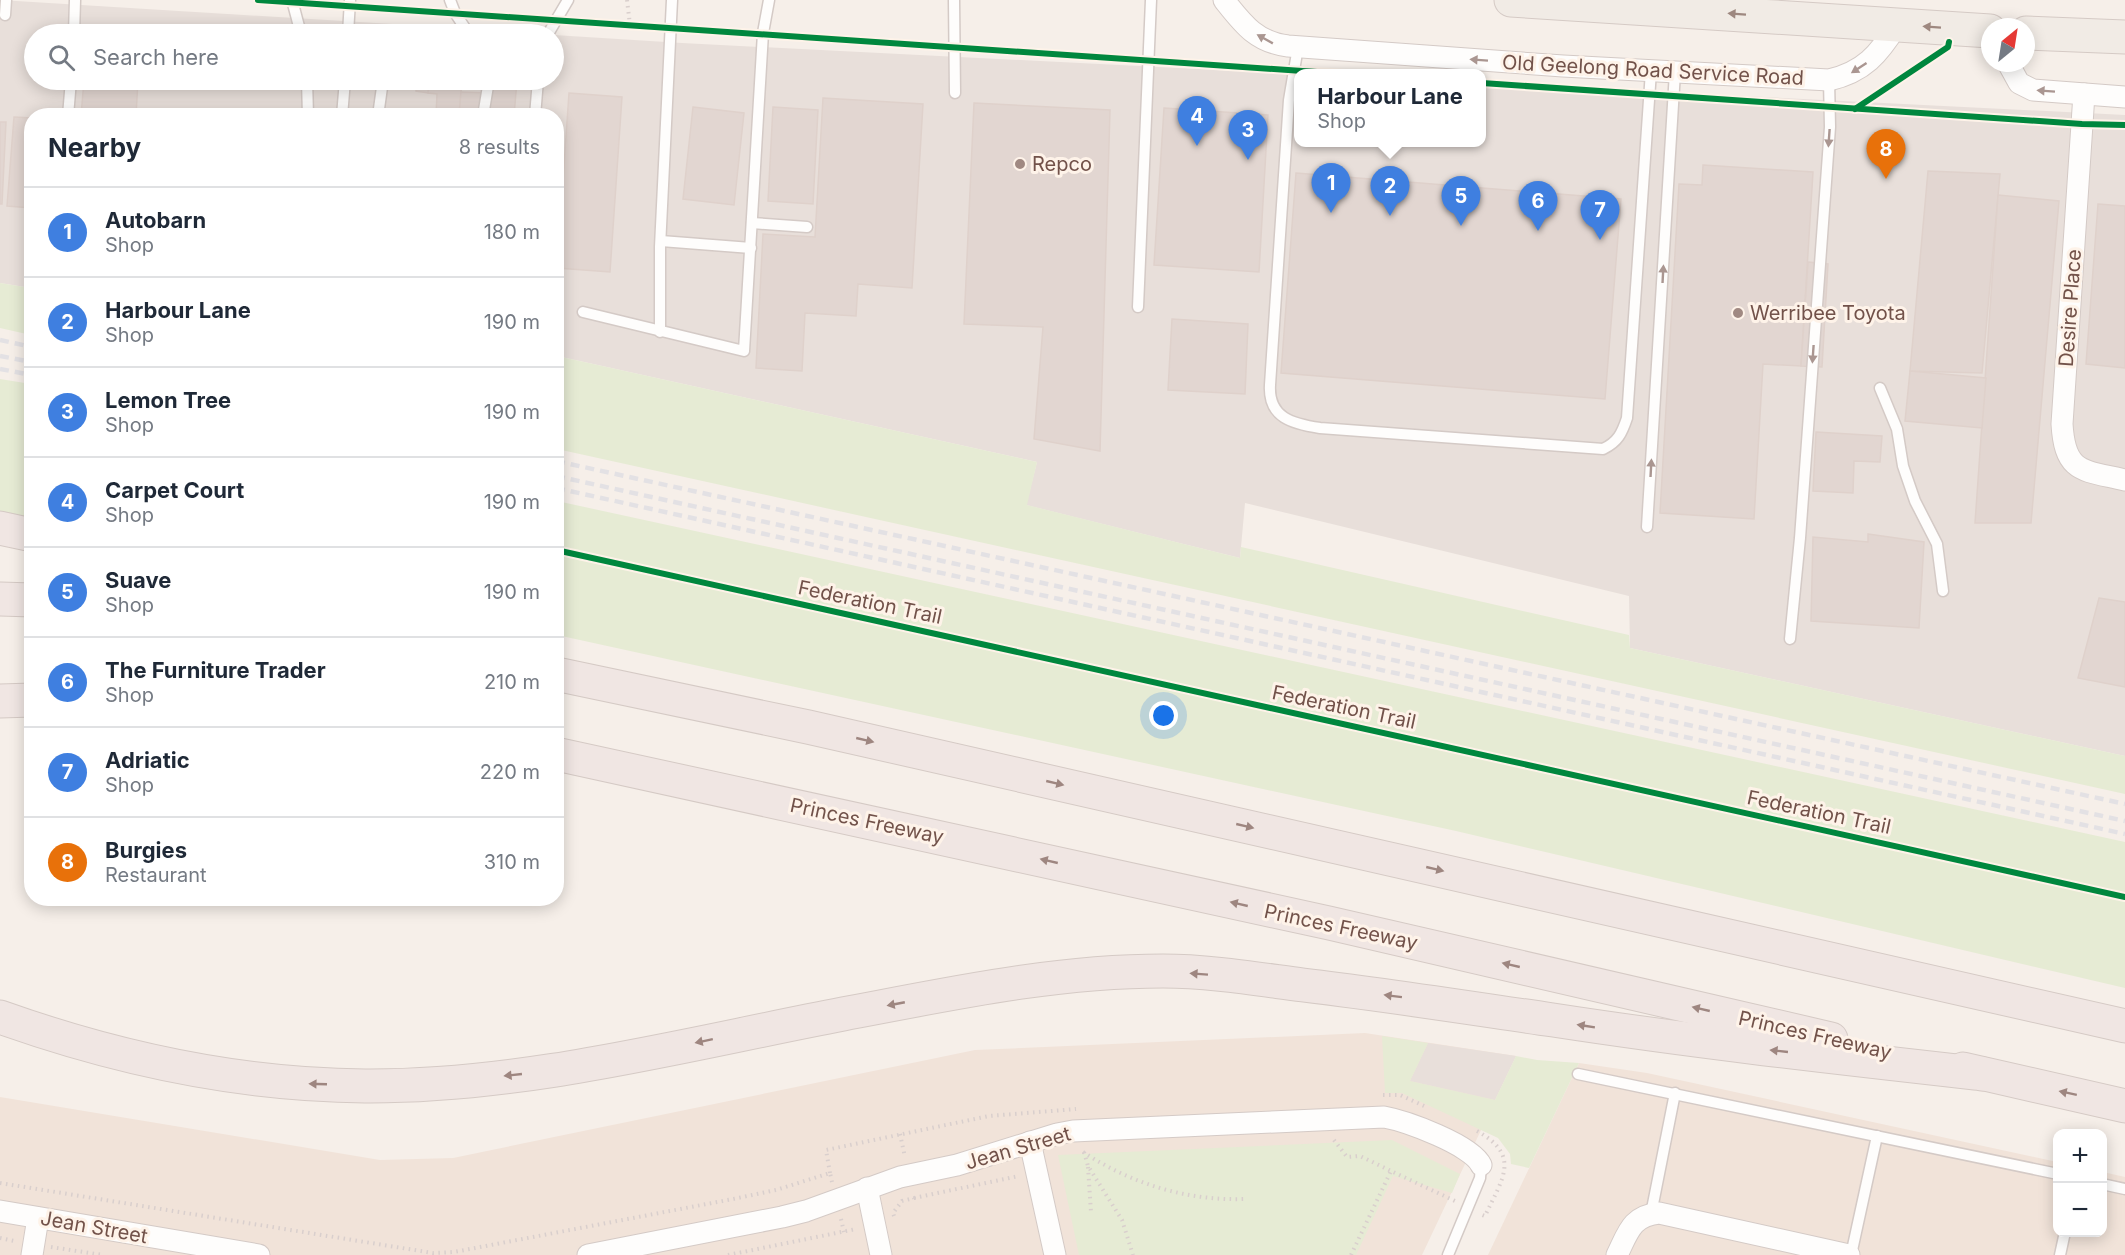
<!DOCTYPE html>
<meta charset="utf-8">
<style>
body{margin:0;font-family:Inter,sans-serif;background:#f2f2f3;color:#1f2937}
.controls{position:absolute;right:18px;bottom:18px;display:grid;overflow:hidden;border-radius:12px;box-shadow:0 3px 15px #0003}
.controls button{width:54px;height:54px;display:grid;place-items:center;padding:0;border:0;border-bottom:2px solid #e0e1e3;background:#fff;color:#1f2937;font:30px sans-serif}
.compass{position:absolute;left:1981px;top:18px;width:54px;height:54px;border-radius:50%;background:#fff;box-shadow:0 3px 15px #0003;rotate:30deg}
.you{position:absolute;left:1164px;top:716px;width:21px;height:21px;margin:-15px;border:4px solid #fff;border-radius:50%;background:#1a73e8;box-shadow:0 0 0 9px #1a73e833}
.badge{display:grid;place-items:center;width:39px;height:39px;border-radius:50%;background:#a08982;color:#fff;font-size:20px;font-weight:700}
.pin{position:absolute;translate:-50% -50px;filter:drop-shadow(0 2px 3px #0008)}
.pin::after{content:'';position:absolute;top:32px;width:21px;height:18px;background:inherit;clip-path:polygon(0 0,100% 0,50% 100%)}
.popup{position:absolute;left:1294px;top:69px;width:192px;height:78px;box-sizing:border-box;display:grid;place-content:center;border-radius:12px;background:#fff;filter:drop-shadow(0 2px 4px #0005);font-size:20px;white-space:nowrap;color:#747a83}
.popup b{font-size:22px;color:#1f2937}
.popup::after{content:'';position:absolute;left:50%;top:100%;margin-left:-12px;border:12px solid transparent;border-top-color:#fff}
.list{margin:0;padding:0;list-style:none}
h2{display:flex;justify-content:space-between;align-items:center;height:78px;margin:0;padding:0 24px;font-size:26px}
h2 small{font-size:20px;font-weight:400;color:#747a83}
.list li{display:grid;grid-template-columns:39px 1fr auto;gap:18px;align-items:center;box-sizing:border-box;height:90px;padding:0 24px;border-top:2px solid #e0e1e3}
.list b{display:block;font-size:22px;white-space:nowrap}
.list p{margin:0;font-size:20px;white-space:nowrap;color:#747a83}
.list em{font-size:20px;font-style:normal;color:#747a83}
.icon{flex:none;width:33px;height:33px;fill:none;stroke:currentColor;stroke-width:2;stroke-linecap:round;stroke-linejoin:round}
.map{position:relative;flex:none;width:2125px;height:1255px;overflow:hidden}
.search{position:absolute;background:#fff;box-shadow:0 3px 15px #0003;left:24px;top:24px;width:540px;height:66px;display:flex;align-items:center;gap:15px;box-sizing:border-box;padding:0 21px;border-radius:33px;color:#747a83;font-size:22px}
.panel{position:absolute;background:#fff;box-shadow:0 3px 15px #0003;left:24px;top:108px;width:540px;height:798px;border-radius:24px}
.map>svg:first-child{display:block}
</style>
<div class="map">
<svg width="2125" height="1255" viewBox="0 0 2125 1255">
<rect width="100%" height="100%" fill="#f6efe9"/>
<g fill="#f1e3d9">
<path d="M1365 1033 1516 1056 1422 1255H0V1097L380 1160 453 1158 975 1050Z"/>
<path d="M1579 1063 1647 1073 2057 1162 2058 1232H2102L2103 1172 2125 1177V1255H1488Z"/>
</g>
<g fill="#e8dfda">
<path d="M0 0 553 34H34V80H554V35L682 43 1298 74V142H1482V83L2125 115V756L1630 648 1629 596 1245 503 1240 558 1026 505 1037 462 557 356 556 116H32L31 288 0 283Z"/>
<path d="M1428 1043 1516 1056 1495 1100 1410 1081Z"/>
</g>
<g fill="#e6ebd4">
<path d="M0 283 31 288V335L0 328Z"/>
<path d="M557 356 1037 462 1027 505 1240 558 1241 547 1629 635 1630 648 2125 756V794L557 449Z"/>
<path d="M0 379 31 384V522L0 515Z"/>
<path d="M557 501 2125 842V988L1456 831 557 635Z"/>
<path d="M1382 1036 1428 1043 1410 1081 1495 1100 1516 1056 1537 1060 1579 1063 1529 1168 1511 1164 1510 1154 1498 1138 1402 1093H1385Z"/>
<path d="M1392 1140 1460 1174 1452 1193 1393 1176 1356 1255H1079L1058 1155Z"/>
</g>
<g fill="#e2d6d1" stroke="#dfd1cb" stroke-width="1.5">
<path d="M84 80H138L136 116H81Z"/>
<path d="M417 80H430L428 93 416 91Z"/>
<path d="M430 80H462L459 116H436L437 94 428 93Z"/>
<path d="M491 80H517L514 116H459L461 92 490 93Z"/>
<path d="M569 93 622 97 610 272 557 268Z"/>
<path d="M823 98 923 104 912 288 858 284 856 316 805 313 802 371 756 368 763 234 815 237Z"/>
<path d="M974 103 1110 110 1100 451 1034 439 1043 327 964 324Z"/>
<path d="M693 107 744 113 734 205 683 199Z"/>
<path d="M773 107 818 110 813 204 768 201Z"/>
<path d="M1164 108 1268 115 1259 272 1154 265Z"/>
<path d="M14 117 32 118V208L7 206Z"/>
<path d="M0 122H6L2 204H0Z"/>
<path d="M1703 165 1813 172 1801 366 1763 364 1754 519 1660 513 1679 184 1702 185Z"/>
<path d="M1928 171 2000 174 1982 373 1910 371Z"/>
<path d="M1296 173 1621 199 1605 399 1281 373Z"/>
<path d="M1998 195 2059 201 2031 523H1975Z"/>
<path d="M2098 204 2125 206V368L2086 364Z"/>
<path d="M1808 262 1828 264 1822 367 1801 366Z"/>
<path d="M1172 319 1248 324 1245 394 1168 390Z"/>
<path d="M1910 371 1986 378 1982 428 1905 421Z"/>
<path d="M1816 432 1882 436 1880 462 1854 461 1853 493 1813 491Z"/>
<path d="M1868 534 1924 542 1919 628 1811 621 1813 537 1868 542Z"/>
<path d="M2099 598 2125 602V687L2078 678Z"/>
</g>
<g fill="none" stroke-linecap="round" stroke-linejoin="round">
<g stroke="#d4cac6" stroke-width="13">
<g id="lane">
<path d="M292 0 301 34"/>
<path d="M450 0 455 13 469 34"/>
<path d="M954 0 955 93"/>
<path d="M5 15 6 0"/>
<path d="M74 34 75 0"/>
<path d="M348 34 350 0"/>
<path d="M548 34 568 0"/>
<path d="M1298 47 1289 100 1270 385C1268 418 1293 424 1320 428L1603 449C1618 442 1622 433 1627 418L1651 71"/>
<path d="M307 80 308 116"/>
<path d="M68 116 71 80"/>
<path d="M342 116 345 80"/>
<path d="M378 116 383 80"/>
<path d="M483 116 489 80"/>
<path d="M535 116 538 80"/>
<path d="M752 223 807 227"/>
<path d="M661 241 751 248"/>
<path d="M1138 307 1151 0"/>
<path d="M583 312 744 351 763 33 769 0"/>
<path d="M660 332V247L672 0"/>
<path d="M1880 388 1897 429 1903 466 1915 501 1937 544 1943 591"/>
<path d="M1647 527 1675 72"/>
<path d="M1790 639 1800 538 1830 127 1829 80"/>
<path d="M1578 1074 2058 1174"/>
<path d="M2102 1184 2125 1189"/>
<path d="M1651 1214 1675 1093"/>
<path d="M1448 1255 1480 1178 1481 1165"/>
<path d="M1851 1255 1877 1136"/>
<path d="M2060 1255 2065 1232"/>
</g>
</g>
<g stroke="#d4cac6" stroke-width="23">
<g id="street">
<path d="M1224 0C1243 24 1256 42 1288 46L1563 66 1829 80C1864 72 1879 54 1897 25"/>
<path d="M2008 63 2019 83 2033 90 2125 97"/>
<path d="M2084 94 2062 424C2065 474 2083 470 2125 480"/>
<path d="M1030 1142 1055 1255"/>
<path d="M867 1188 881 1255"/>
<path d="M0 1211 259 1255"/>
<path d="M32 1255 38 1218"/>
<path d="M588 1255 782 1217 806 1211 900 1177 957 1165 1057 1134 1073 1131 1384 1117C1406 1121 1472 1145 1481 1165"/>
<path d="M1617 1255C1628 1233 1631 1216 1659 1213L1849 1255"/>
</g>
</g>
<g stroke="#d5cac5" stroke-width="35">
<g id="primary">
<path d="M1511 0 1990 31"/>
<path d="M2026 33 2125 37"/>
</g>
</g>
<g stroke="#d5cac5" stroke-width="35">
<g id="highway">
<path d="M0 528 32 535"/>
<path d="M0 599 32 600"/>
<path d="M556 674 808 727 2125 1026"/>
<path d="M0 701 32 700"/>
<path d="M556 754 1329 923 1831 1039"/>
<path d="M0 1017C118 1059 240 1085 365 1086 525 1087 686 1044 843 1014 949 994 1055 971 1163 971 1209 971 1257 979 1303 985 1387 995 1470 1008 1553 1020 1696 1042 1840 1058 1983 1074"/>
<path d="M1963 1069 2125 1106"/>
</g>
</g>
<g stroke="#d9cfcd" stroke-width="4" stroke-dasharray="1.5 4.5" stroke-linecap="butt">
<path d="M627 0 630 25"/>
<path d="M1383 1095H1400L1424 1106"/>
<path d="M1477 1131C1522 1156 1502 1179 1485 1216L1480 1214"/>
<path d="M900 1134 905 1157"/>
<path d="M1334 1140 1347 1157 1360 1156 1391 1171"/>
<path d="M1083 1152C1132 1184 1187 1201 1245 1199"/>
<path d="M1084 1152 1088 1166 1122 1220 1133 1255"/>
<path d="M1088 1167 1091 1212"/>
<path d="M830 1173 826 1150 989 1116 1076 1109"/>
<path d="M0 1183 433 1253 454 1252 733 1199 776 1190 830 1173 832 1182"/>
<path d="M914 1198 1019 1176"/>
<path d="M894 1216 893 1213 902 1201 914 1198 913 1197"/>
<path d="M841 1219 844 1232"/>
<path d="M0 1238 14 1241"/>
<path d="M51 1247 103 1255"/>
<path d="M728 1255 856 1229"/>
<path d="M1351 1255 1391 1171 1455 1201"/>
</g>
<use href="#lane" stroke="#fefdfc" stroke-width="10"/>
<use href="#street" stroke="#fefdfc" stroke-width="21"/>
<use href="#primary" stroke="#f1ebe5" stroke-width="33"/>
<use href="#highway" stroke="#f0e6e3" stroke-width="33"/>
<g stroke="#e3e1e4" stroke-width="4.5" stroke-dasharray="9 6" stroke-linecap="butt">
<path d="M0 340 32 347"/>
<path d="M0 356 32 362"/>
<path d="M0 369 32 375"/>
<path d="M556 461 2125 804"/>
<path d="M556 476 2125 821"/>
<path d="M556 488 2125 834"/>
</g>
<g stroke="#fef3e9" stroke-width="10">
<g id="cycleway">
<path d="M258 0 1346 74"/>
<path d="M1482 83 2082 124 2125 125"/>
<path d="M1855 109 1948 47 1949 42"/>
<path d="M556 550 2125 897"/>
</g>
</g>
<use href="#cycleway" stroke="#00873e" stroke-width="6"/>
</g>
<defs><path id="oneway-solid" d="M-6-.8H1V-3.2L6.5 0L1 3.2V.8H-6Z" transform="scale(1.5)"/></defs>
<g fill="#9e8880">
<use href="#oneway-solid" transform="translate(1737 14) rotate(-176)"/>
<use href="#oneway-solid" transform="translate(1932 27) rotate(-176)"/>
</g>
<g fill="#aa9691">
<use href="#oneway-solid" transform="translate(1265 39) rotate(-151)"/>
<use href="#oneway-solid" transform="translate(1479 60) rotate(-176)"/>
<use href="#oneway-solid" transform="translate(1859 68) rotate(147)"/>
<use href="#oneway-solid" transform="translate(2046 91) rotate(-176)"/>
<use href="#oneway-solid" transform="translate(1829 138) rotate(94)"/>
<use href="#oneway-solid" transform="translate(1663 274) rotate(-87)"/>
<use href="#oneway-solid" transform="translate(1813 354) rotate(94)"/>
<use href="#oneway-solid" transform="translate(1651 468) rotate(-87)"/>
</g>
<g fill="#9e8680">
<use href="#oneway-solid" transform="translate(865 740) rotate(13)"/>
<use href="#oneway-solid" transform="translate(1055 783) rotate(13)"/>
<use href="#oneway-solid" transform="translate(1245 826) rotate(13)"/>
<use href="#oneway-solid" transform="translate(1049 861) rotate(-167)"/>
<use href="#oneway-solid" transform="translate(1435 869) rotate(13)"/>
<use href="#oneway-solid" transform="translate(1239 904) rotate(-167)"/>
<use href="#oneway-solid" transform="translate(1511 965) rotate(-167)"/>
<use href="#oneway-solid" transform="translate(1199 974) rotate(-176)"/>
<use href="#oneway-solid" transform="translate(1393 996) rotate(-173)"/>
<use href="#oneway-solid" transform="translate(896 1004) rotate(169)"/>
<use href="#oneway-solid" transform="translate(1701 1009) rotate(-167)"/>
<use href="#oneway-solid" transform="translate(1586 1026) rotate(-171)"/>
<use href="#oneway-solid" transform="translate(704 1041) rotate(168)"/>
<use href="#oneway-solid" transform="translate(1779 1051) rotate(-174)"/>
<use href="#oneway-solid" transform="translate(513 1075) rotate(174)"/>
<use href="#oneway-solid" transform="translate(318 1084) rotate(-178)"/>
<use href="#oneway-solid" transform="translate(2068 1093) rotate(-168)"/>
</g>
<g fill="#a08982" stroke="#fef3e9" stroke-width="2">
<circle cx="1020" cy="164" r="6"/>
<circle cx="1738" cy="313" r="6"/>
</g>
<g text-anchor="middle" stroke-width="6" stroke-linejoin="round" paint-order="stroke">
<g font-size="20" fill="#72524a" stroke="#fef3e9">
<text transform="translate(1653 70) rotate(3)" y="7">Old Geelong Road Service Road</text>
<text transform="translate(2070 308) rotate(-86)" y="7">Desire Place</text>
<text transform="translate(870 602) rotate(12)" y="7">Federation Trail</text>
<text transform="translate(1344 707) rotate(12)" y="7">Federation Trail</text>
<text transform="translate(1819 812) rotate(12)" y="7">Federation Trail</text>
<text transform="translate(867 821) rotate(12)" y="7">Princes Freeway</text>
<text transform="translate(1341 927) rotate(12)" y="7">Princes Freeway</text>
<text transform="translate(1815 1035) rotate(13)" y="7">Princes Freeway</text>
<text transform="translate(1018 1148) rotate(-16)" y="7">Jean Street</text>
<text transform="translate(94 1227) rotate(10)" y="7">Jean Street</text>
</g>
<g font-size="20" fill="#72524a" stroke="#fef3e9" text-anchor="start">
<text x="1032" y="171">Repco</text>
<text x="1750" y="320">Werribee Toyota</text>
</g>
</g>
</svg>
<div class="controls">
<button>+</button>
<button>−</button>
</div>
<svg class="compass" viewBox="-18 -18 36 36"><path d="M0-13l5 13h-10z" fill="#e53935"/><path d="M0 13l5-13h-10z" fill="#747a83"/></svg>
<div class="you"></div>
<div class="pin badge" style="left:1331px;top:213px;background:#3f7fe0">1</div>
<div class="pin badge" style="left:1390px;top:216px;background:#3f7fe0">2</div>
<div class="popup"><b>Harbour Lane</b>Shop</div>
<div class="pin badge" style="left:1248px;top:160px;background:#3f7fe0">3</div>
<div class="pin badge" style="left:1197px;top:146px;background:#3f7fe0">4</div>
<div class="pin badge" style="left:1461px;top:226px;background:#3f7fe0">5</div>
<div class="pin badge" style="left:1538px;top:231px;background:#3f7fe0">6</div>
<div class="pin badge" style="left:1600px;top:240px;background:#3f7fe0">7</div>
<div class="pin badge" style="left:1886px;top:179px;background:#e8710a">8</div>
<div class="search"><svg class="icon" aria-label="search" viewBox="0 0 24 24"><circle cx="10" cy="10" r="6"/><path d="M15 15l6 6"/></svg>Search here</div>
<section class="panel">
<h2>Nearby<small>8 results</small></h2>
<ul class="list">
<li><span class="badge" style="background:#3f7fe0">1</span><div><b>Autobarn</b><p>Shop</p></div><em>180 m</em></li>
<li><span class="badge" style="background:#3f7fe0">2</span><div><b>Harbour Lane</b><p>Shop</p></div><em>190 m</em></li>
<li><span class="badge" style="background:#3f7fe0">3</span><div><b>Lemon Tree</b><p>Shop</p></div><em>190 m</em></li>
<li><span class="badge" style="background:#3f7fe0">4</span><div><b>Carpet Court</b><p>Shop</p></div><em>190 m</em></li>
<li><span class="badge" style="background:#3f7fe0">5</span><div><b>Suave</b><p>Shop</p></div><em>190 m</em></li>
<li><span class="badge" style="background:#3f7fe0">6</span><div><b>The Furniture Trader</b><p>Shop</p></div><em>210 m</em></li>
<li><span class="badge" style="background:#3f7fe0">7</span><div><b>Adriatic</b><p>Shop</p></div><em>220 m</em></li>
<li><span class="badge" style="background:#e8710a">8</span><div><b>Burgies</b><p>Restaurant</p></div><em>310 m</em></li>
</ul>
</section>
</div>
